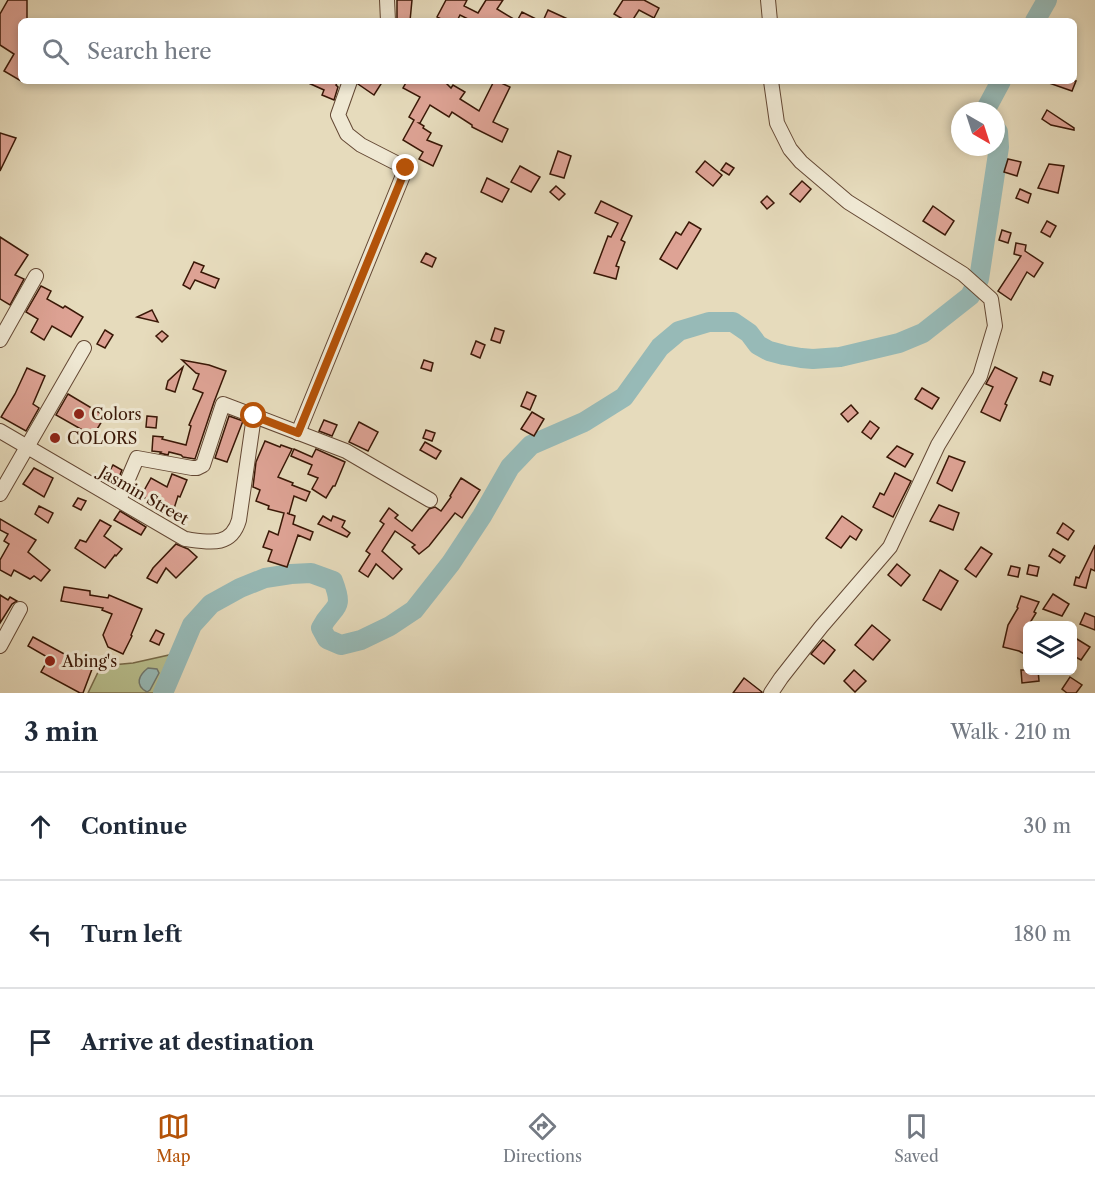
<!DOCTYPE html>
<meta charset="utf-8">
<style>
body{margin:0;font-family:"Libre Caslon Text",serif;background:#f2f2f3;color:#1f2937}
.controls{position:absolute;right:18px;bottom:18px;display:grid;overflow:hidden;border-radius:9px;box-shadow:0 3px 9px #0003}
.controls button{width:54px;height:54px;display:grid;place-items:center;padding:0;border:0;border-bottom:2px solid #e0e1e3;background:#fff;color:#1f2937;font:30px sans-serif}
.compass{position:absolute;left:951px;top:102px;width:54px;height:54px;border-radius:50%;background:#fff;box-shadow:0 3px 9px #0003;rotate:141deg}
.stop{position:absolute;width:18px;height:18px;margin:-14px;border:4px solid #b45309;border-radius:50%;background:#fff}
.stop.end{background:#b45309;border-color:#fff;box-shadow:0 2px 6px #0008}
.list{margin:0;padding:0;list-style:none}
h2{display:flex;justify-content:space-between;align-items:center;height:78px;margin:0;padding:0 24px;font-size:26px}
h2 small{font-size:20px;font-weight:400;color:#747a83}
.list li{display:grid;grid-template-columns:39px 1fr auto;gap:18px;align-items:center;box-sizing:border-box;height:108px;padding:0 24px;border-top:2px solid #e0e1e3}
.list b{display:block;font-size:22px;white-space:nowrap}
.list em{font-size:20px;font-style:normal;color:#747a83}
.icon{flex:none;width:33px;height:33px;fill:none;stroke:currentColor;stroke-width:2;stroke-linecap:round;stroke-linejoin:round}
.map{position:relative;flex:none;width:1095px;height:693px;overflow:hidden}
.search{position:absolute;background:#fff;box-shadow:0 3px 9px #0003;left:18px;right:18px;top:18px;height:66px;display:flex;align-items:center;gap:15px;box-sizing:border-box;padding:0 21px;border-radius:9px;color:#747a83;font-size:22px}
.sheet{height:402px;background:#fff}
nav{display:flex;justify-content:space-around;align-items:center;box-sizing:border-box;height:84px;border-top:2px solid #e0e1e3;background:#fff;font-size:16px;color:#747a83}
nav a{display:grid;justify-items:center;gap:3px}
nav .on{color:#b45309}
.map>svg:first-child{display:block}
</style>
<div class="map">
<svg width="1095" height="693" viewBox="0 0 1095 693">
<rect width="100%" height="100%" fill="#e6dbbc"/>
<filter id="stains"><feTurbulence type="fractalNoise" baseFrequency=".00333" numOctaves="4"/><feColorMatrix values="0 0 0 0 .2 0 0 0 0 .09 0 0 0 0 .02 0 0 0 .5 -.17"/></filter>
<radialGradient id="worn" r=".72"><stop offset=".6" stop-color="#630" stop-opacity="0"/><stop offset="1" stop-color="#630" stop-opacity=".3"/></radialGradient>
<path fill="#b8bf8e" stroke="#786b4a" stroke-width="1.5" d="M169 655C170 672 166 679 158 693H88L101 666 133 663Z"/>
<path fill="#97bab7" stroke="#717970" stroke-width="1.5" d="M148 668 157 669 159 673 150 690 147 692C134 685 139 675 148 668Z"/>
<g fill="none" stroke-linecap="round" stroke-linejoin="round">
<g stroke="#97bab7" stroke-width="20">
<path d="M1035 21 1047 0"/>
<path d="M987 111 986 109 1001 81"/>
<path d="M163 693 192 625 211 604 240 588 265 578 291 574 311 573 333 581C345 612 333 604 321 628L327 639 341 645 361 640 390 626 414 610 451 563 482 516 510 467 531 445 584 422 624 397 660 347 679 331 709 322H733L749 333 758 345 769 351 784 355 801 358 813 359 840 357 899 343 923 333 970 296 979 279 999 147 998 132 996 129"/>
</g>
</g>
<g fill="#dea395" stroke="#391706" stroke-width="1.5">
<path d="M8 0H27V21H21V81L4 71 14 54 0 45V14Z"/>
<path d="M397 0H412L410 21H397Z"/>
<path d="M446 0H467L464 6 478 13 486 0H503L497 9 517 21 522 12 540 21H472L460 15 457 21H445L437 17Z"/>
<path d="M623 0H644L659 8 654 18 639 10 632 21H626L614 14Z"/>
<path d="M548 10 572 21H543Z"/>
<path d="M304 81H338L336 85 338 87 334 100 322 95 324 90Z"/>
<path d="M359 81H377L381 84 374 95 358 84Z"/>
<path d="M407 81H444L451 88 453 85 465 92 460 99 479 111 494 81H497L510 87 493 122 508 129 502 142 472 127V125L452 112 449 117 430 105 420 123H419L424 126 423 128 431 133 427 140 442 146 433 166 419 159 423 152 403 140 414 120 409 117 420 97 403 88Z"/>
<path d="M1047 81H1076L1072 91 1046 82Z"/>
<path d="M1047 110 1074 128V130L1051 125 1042 119Z"/>
<path d="M0 133 16 138 0 171Z"/>
<path d="M558 151 571 156 564 178 550 174Z"/>
<path d="M1008 159 1021 162 1017 176 1004 172Z"/>
<path d="M705 161 722 175 713 186 696 172Z"/>
<path d="M726 163 734 168 729 175 721 170Z"/>
<path d="M1049 164 1064 166 1058 193 1038 188Z"/>
<path d="M520 166 540 177 531 192 511 182Z"/>
<path d="M487 178 509 189 502 202 481 192Z"/>
<path d="M802 181 811 189 800 202 790 194Z"/>
<path d="M556 186 565 194 559 200 550 192Z"/>
<path d="M1020 189 1031 194 1028 203 1016 198Z"/>
<path d="M767 196 774 203 767 209 761 202Z"/>
<path d="M601 201 632 216 621 240 625 242 616 266 619 267 616 279 594 273 608 236 611 237 618 223 595 213Z"/>
<path d="M933 206 954 221 945 235 923 221Z"/>
<path d="M1047 221 1056 226 1050 237 1041 232Z"/>
<path d="M689 222 701 229 677 269 660 259 676 232 681 235Z"/>
<path d="M1002 230 1011 233 1008 243 999 240Z"/>
<path d="M0 237 28 255 15 275 24 279 10 305 0 299Z"/>
<path d="M1016 243 1026 245 1025 251 1043 263 1034 277 1027 272 1011 300 998 291 1021 256 1014 254Z"/>
<path d="M426 253 436 258 432 267 421 262Z"/>
<path d="M194 262 204 266 201 272 219 279 215 288 195 280 190 289 183 285Z"/>
<path d="M41 286 51 291 47 299 63 308 65 306 83 317 71 337 52 326 44 340 31 332 38 319 26 312Z"/>
<path d="M152 310 158 322 137 317Z"/>
<path d="M495 328 504 331 500 343 491 340Z"/>
<path d="M105 330 113 335 105 348 97 344Z"/>
<path d="M162 331 168 336 162 342 156 336Z"/>
<path d="M476 341 485 345 480 358 471 354Z"/>
<path d="M182 360 209 365 226 371 214 402 195 459 183 457 181 455 169 452 168 455 160 453 161 452 152 451 153 436 163 437 162 439 186 445 191 426 189 425 203 393 193 389 199 374 196 373Z"/>
<path d="M424 360 433 363 431 371 421 368Z"/>
<path d="M183 367 175 392 166 389 168 381Z"/>
<path d="M995 367 1017 378 1005 404 1007 405 1000 421 981 412 993 387 986 384Z"/>
<path d="M27 368 45 376 33 404 39 408 26 431 1 417 15 394Z"/>
<path d="M1043 372 1053 376 1050 385 1040 381Z"/>
<path d="M922 388 939 398 932 409 915 399Z"/>
<path d="M527 392 536 396 530 410 521 406Z"/>
<path d="M68 394 105 416 93 436 56 415Z"/>
<path d="M851 405 858 413 848 422 841 414Z"/>
<path d="M532 412 544 419 534 436 521 429Z"/>
<path d="M147 416 157 417 156 428 146 427Z"/>
<path d="M229 416 243 421 227 462 215 458Z"/>
<path d="M324 420 337 425 332 436 319 431Z"/>
<path d="M870 421 879 428 871 439 862 432Z"/>
<path d="M359 422 378 432 368 451 349 442Z"/>
<path d="M426 430 435 433 432 441 423 438Z"/>
<path d="M265 441 280 447 281 445 292 449 278 477 293 483 292 485 310 492 306 501 294 496 289 514 287 513 295 516 293 524 313 532 310 540 298 535 287 567 268 561 272 550 263 547 269 531 278 535 284 513 268 509 269 506 256 501 260 490 253 487 256 462Z"/>
<path d="M425 442 441 451 436 459 420 450Z"/>
<path d="M897 446 913 454 905 467 887 457Z"/>
<path d="M294 449 312 457 316 449 345 462 335 486H333L326 498 312 489 318 478 308 474 312 465 291 456Z"/>
<path d="M949 456 965 462 952 491 937 483Z"/>
<path d="M113 465 122 470 117 482 107 476Z"/>
<path d="M34 468 53 478 44 497 23 484Z"/>
<path d="M895 473 911 481 893 517 873 507 880 493 884 495Z"/>
<path d="M172 474 187 480 180 497 178 496 171 518 156 509 158 505 141 496 151 478 167 487Z"/>
<path d="M461 478 480 490 462 518 455 513 429 546 419 554 412 547 415 545 395 531 382 551 402 569 393 579 376 564 368 577 359 571 370 554 366 551 384 524 380 521 389 508 398 515 395 518 412 531 429 509 435 507 441 511 451 497 450 496Z"/>
<path d="M78 498 86 501 81 510 73 506Z"/>
<path d="M939 505 959 513 953 530 930 521Z"/>
<path d="M39 506 53 513 48 523 35 514Z"/>
<path d="M120 511 146 527 141 535 114 520Z"/>
<path d="M323 516 331 521 333 516 345 521 342 527 350 533 347 537 318 524Z"/>
<path d="M842 516 862 530 856 540 850 536 841 548 826 538Z"/>
<path d="M0 519 36 540 28 552 50 570 41 581 34 576 30 579 14 570 11 576 0 570V560L9 544 4 541 8 534 0 530Z"/>
<path d="M100 520 111 526 104 536 122 549 116 556 115 555 105 568 75 548 80 540 86 542Z"/>
<path d="M1063 523 1074 531 1068 540 1057 533Z"/>
<path d="M176 544 188 549 197 557 176 578 166 568 157 583 147 578 153 568Z"/>
<path d="M1095 545V571L1091 569 1086 588 1074 585 1076 577 1079 578Z"/>
<path d="M981 547 992 554 976 577 965 569Z"/>
<path d="M1053 549 1065 556 1060 563 1049 556Z"/>
<path d="M897 564 910 575 901 586 888 575Z"/>
<path d="M1029 565 1039 567 1037 576 1027 574Z"/>
<path d="M1011 566 1020 568 1018 577 1008 575Z"/>
<path d="M940 570 958 581 941 610 923 600Z"/>
<path d="M64 587 90 591V595L108 598 109 595 142 609 131 635 132 636 123 654 108 647 103 635 112 614 102 610 103 608 61 601Z"/>
<path d="M1053 594 1069 604 1062 616 1043 609Z"/>
<path d="M0 595 8 600 10 597 17 601 12 604 0 623Z"/>
<path d="M1021 596 1039 602 1034 612 1036 613 1028 626V656L1019 651 1003 647 1008 625 1018 608 1017 607Z"/>
<path d="M1085 613 1095 617V630L1080 624Z"/>
<path d="M872 625 890 640 873 660 855 645Z"/>
<path d="M156 630 164 634 159 645 150 641Z"/>
<path d="M1072 636 1090 647 1081 660 1072 655Z"/>
<path d="M33 637 92 669 83 693H80L41 672 49 658 28 646Z"/>
<path d="M823 640 835 650 824 664 811 654Z"/>
<path d="M854 670 866 681 855 692 844 681Z"/>
<path d="M1021 670H1038L1039 681 1022 683Z"/>
<path d="M1070 677 1082 685 1076 693H1067L1062 689Z"/>
<path d="M744 678 762 692V693H733Z"/>
</g>
<g fill="none" stroke-linecap="round" stroke-linejoin="round">
<g stroke="#644834" stroke-width="16">
<g id="minor">
<path d="M387 0 388 21"/>
<path d="M768 0 770 21"/>
<path d="M0 340 36 276"/>
<path d="M0 431 185 539C208 542 231 548 239 520L254 416"/>
<path d="M298 433 406 168 361 145 347 134 338 115 350 81"/>
<path d="M0 494 84 348"/>
<path d="M119 500 137 458 192 468H197L203 465 223 404 346 451 430 500"/>
<path d="M0 646 20 609"/>
<path d="M771 693 781 678 821 627 890 547 938 445 980 376 995 326 991 299 963 274 848 202 801 162 790 149 777 123 771 81"/>
</g>
</g>
<use href="#minor" stroke="#efe8d3" stroke-width="14"/>
</g>
<g fill="none" stroke-linecap="round" stroke-linejoin="round">
<path stroke="#b45309" stroke-width="8" d="M254 416 298 433 406 168"/>
</g>
<g fill="#8f2418" stroke="#efe8d3" stroke-width="2">
<circle cx="79" cy="414" r="6"/>
<circle cx="55" cy="438" r="6"/>
<circle cx="50" cy="661" r="6"/>
</g>
<g text-anchor="middle" stroke-width="6" stroke-linejoin="round" paint-order="stroke">
<g font-size="16" fill="#391706" stroke="#efe8d3" text-anchor="start">
<text x="91" y="420">Colors</text>
<text x="67" y="444">COLORS</text>
<text x="62" y="667">Abing's</text>
</g>
<g font-size="16" fill="#391706" stroke="#efe8d3">
<text transform="translate(144 495) rotate(30)" y="6">Jasmin Street</text>
</g>
</g>
<rect width="100%" height="100%" filter="url(#stains)"/>
<rect width="100%" height="100%" fill="url(#worn)"/>
</svg>
<div class="controls">
<button><svg class="icon" aria-label="layers" viewBox="0 0 24 24"><path d="M12 4l9 5-9 5-9-5zM3 14l9 5 9-5"/></svg></button>
</div>
<svg class="compass" viewBox="-18 -18 36 36"><path d="M0-13l5 13h-10z" fill="#e53935"/><path d="M0 13l5-13h-10z" fill="#747a83"/></svg>
<div class="stop" style="left:254px;top:416px"></div>
<div class="stop end" style="left:406px;top:168px"></div>
<div class="search"><svg class="icon" aria-label="search" viewBox="0 0 24 24"><circle cx="10" cy="10" r="6"/><path d="M15 15l6 6"/></svg>Search here</div>
</div>
<section class="sheet">
<h2>3 min<small>Walk · 210 m</small></h2>
<ul class="list">
<li><svg class="icon" aria-label="ahead" viewBox="0 0 24 24"><path d="M12 20V5M6 11l6-6 6 6"/></svg><div><b>Continue</b></div><em>30 m</em></li>
<li><svg class="icon" aria-label="left" viewBox="0 0 24 24"><path d="M17 20v-9H6M10 6l-5 5 5 5"/></svg><div><b>Turn left</b></div><em>180 m</em></li>
<li><svg class="icon" aria-label="arrive" viewBox="0 0 24 24"><path d="M6 21V4h12l-3 4 3 4H6"/></svg><div><b>Arrive at destination</b></div></li>
</ul>
</section>
<nav>
<a class="on"><svg class="icon" aria-label="map" viewBox="0 0 24 24"><path d="M3 6l6-2 6 2 6-2v14l-6 2-6-2-6 2zM9 4v14M15 6v14"/></svg>Map</a>
<a><svg class="icon" aria-label="directions" viewBox="0 0 24 24"><path d="M12 3l9 9-9 9-9-9zM9 14v-3h6M13 9l2 2-2 2"/></svg>Directions</a>
<a><svg class="icon" aria-label="saved" viewBox="0 0 24 24"><path d="M7 4h10v16l-5-4-5 4z"/></svg>Saved</a>
</nav>
